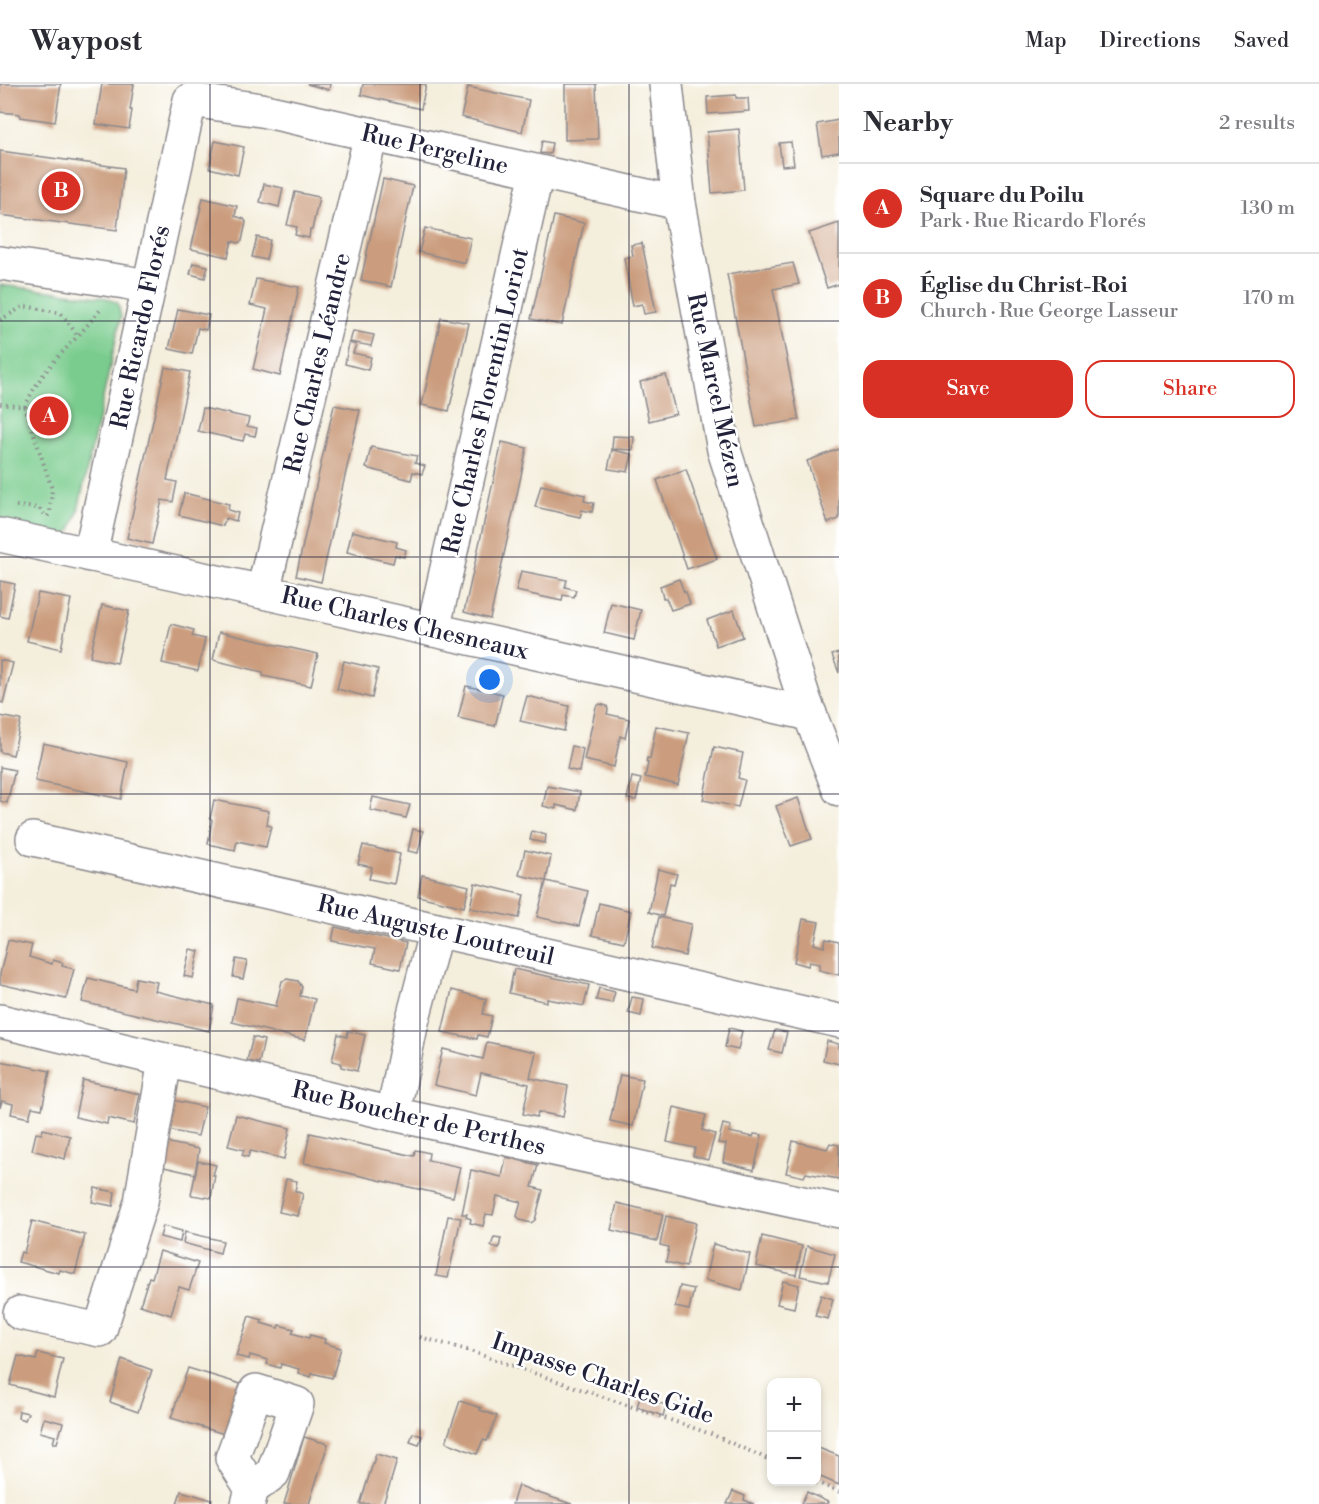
<!DOCTYPE html>
<meta charset="utf-8">
<style>
body{margin:0;font-family:"Libre Bodoni",serif;background:#f2f2f3;color:#2b2b33}
.controls{position:absolute;right:18px;bottom:18px;display:grid;overflow:hidden;border-radius:12px;box-shadow:0 3px 9px #0003}
.controls button{width:54px;height:54px;display:grid;place-items:center;padding:0;border:0;border-bottom:2px solid #e1e1e2;background:#fff;color:#2b2b33;font:30px sans-serif}
.you{position:absolute;left:490px;top:596px;width:21px;height:21px;margin:-15px;border:4px solid #fff;border-radius:50%;background:#1a73e8;box-shadow:0 0 0 9px #1a73e833}
.badge{display:grid;place-items:center;width:39px;height:39px;border-radius:50%;background:#d93025;color:#fff;font-size:20px;font-weight:700}
.pin{position:absolute;translate:-50% -50%;border:3px solid #fff;box-shadow:0 2px 6px #0006}
.list{margin:0;padding:0;list-style:none}
h2{display:flex;justify-content:space-between;align-items:center;height:78px;margin:0;padding:0 24px;font-size:26px}
h2 small{font-size:20px;font-weight:400;color:#7c7c81}
.list li{display:grid;grid-template-columns:39px 1fr auto;gap:18px;align-items:center;box-sizing:border-box;height:90px;padding:0 24px;border-top:2px solid #e1e1e2}
.list b{display:block;font-size:22px;white-space:nowrap}
.list p{margin:0;font-size:20px;white-space:nowrap;color:#7c7c81}
.list em{font-size:20px;font-style:normal;color:#7c7c81}
.actions{display:flex;gap:12px;padding:18px 24px}
.actions a{flex:1;padding:14px 0;border:2px solid #d93025;border-radius:18px;text-align:center;font-size:21px;color:#d93025}
.actions .main{background:#d93025;color:#fff}
.map{position:relative;flex:none;width:839px;height:1420px;overflow:hidden}
header{display:flex;align-items:center;gap:36px;box-sizing:border-box;height:84px;padding:0 30px;background:#fff;border-bottom:2px solid #e1e1e2}
header strong{font-size:28px}
nav{display:flex;gap:33px;margin-inline-start:auto;font-size:21px}
main{display:flex}
aside{flex:1;background:#fff}
.map>svg:first-child{display:block}
</style>
<header>
<strong>Waypost</strong>
<nav><a>Map</a><a>Directions</a><a>Saved</a></nav>
</header>
<main>
<div class="map">
<svg width="839" height="1420" viewBox="0 0 839 1420">
<rect width="100%" height="100%" fill="#fff"/>
<filter id="ink" filterUnits="userSpaceOnUse"><feTurbulence type="fractalNoise" baseFrequency=".0167" numOctaves="2"/><feDisplacementMap in="SourceGraphic" scale="12" xChannelSelector="R" yChannelSelector="G"/><feConvolveMatrix kernelMatrix="1 2 1 2 8 2 1 2 1" color-interpolation-filters="sRGB"/></filter>
<filter id="wash" filterUnits="userSpaceOnUse"><feTurbulence type="fractalNoise" baseFrequency=".008" numOctaves="4" result="noise"/><feDisplacementMap in="SourceGraphic" scale="24" xChannelSelector="R" yChannelSelector="G"/><feGaussianBlur stdDeviation="1.35" result="paint"/><feColorMatrix in="noise" values="0 0 0 0 0 0 0 0 0 0 0 0 0 0 0 0 0 1.4 0 .05"/><feComposite in="paint" operator="in"/></filter>
<g filter="url(#wash)">
<rect width="100%" height="100%" fill="#f4eedc"/>
<path fill="#7acc8e" stroke="#4e7764" stroke-width="1.5" d="M0 201 107 214 118 219 121 233 77 431 70 448 56 455 0 442Z"/>
<g id="blocks">
<g fill="#cb9d7e">
<path d="M0 0H61L55 38 20 33V30L0 28Z"/>
<path d="M102 0H134L130 26H132L129 45 96 40Z"/>
<path d="M307 0H330L329 6Z"/>
<path d="M363 0H426L421 25 361 11Z"/>
<path d="M565 0H596L598 55 565 56Z"/>
<path d="M468 3 529 16 522 48 461 33Z"/>
<path d="M736 11V14H748L749 27 708 30 707 13Z"/>
<path d="M839 36V68L822 71 817 40Z"/>
<path d="M739 45 744 106 712 109 707 48Z"/>
<path d="M215 57 244 63 238 91 209 84Z"/>
<path d="M542 57 552 59 550 70 540 69Z"/>
<path d="M791 58 794 81 782 82 779 59Z"/>
<path d="M0 67 124 84 117 146 0 131Z"/>
<path d="M383 95 413 102 391 203 361 196Z"/>
<path d="M264 100 283 104 279 123 260 118Z"/>
<path d="M295 108 319 113 312 146H310L309 154 295 151 297 143 287 141Z"/>
<path d="M203 114 237 122 235 132 244 135 246 138 242 157 238 159 232 157 228 173 191 165Z"/>
<path d="M554 132 584 139 562 241 531 235Z"/>
<path d="M839 139V200L827 204 809 149Z"/>
<path d="M425 144 471 154 465 179 419 168Z"/>
<path d="M257 153 270 156 266 176 252 173Z"/>
<path d="M642 159 656 228 644 230 642 220 633 222 624 174 633 172 631 161Z"/>
<path d="M193 179 208 182 205 194 190 190Z"/>
<path d="M793 179 799 200 773 205 799 336 756 343 727 190Z"/>
<path d="M256 195 299 203 280 292 253 285 267 225 250 221Z"/>
<path d="M178 225 209 231 206 246 198 244 192 270 169 265Z"/>
<path d="M441 234 469 239 449 327 422 321Z"/>
<path d="M353 247 374 251 371 262 350 258Z"/>
<path d="M349 259 356 261 353 269 371 273 368 286 345 280Z"/>
<path d="M165 283 190 288 167 396 177 398 173 418 162 416 152 460 127 454Z"/>
<path d="M666 291 676 330 649 337 640 298Z"/>
<path d="M334 321 360 326 321 498 296 492Z"/>
<path d="M203 324 249 334 247 342 257 344 255 352 245 350 243 357 198 347Z"/>
<path d="M613 352 634 353 633 366 612 365Z"/>
<path d="M502 358 527 364 490 535 464 528Z"/>
<path d="M371 363 417 372 415 379 425 382 422 390 413 388 411 396 366 384Z"/>
<path d="M839 365V435L828 439 807 377Z"/>
<path d="M612 366 632 370 628 388 608 385Z"/>
<path d="M686 385 717 475 687 485 657 396Z"/>
<path d="M541 401 585 411 584 417 594 419 592 428 582 426 580 433 535 423Z"/>
<path d="M184 409 229 420 228 426 238 429 236 437 226 434 223 442 179 431Z"/>
<path d="M352 447 397 458 396 463 406 466 404 473 395 471 393 479 347 468Z"/>
<path d="M521 487 567 496 565 503 576 506 574 513 563 511 562 517 516 507Z"/>
<path d="M679 495 684 508H686L690 520 671 526 666 514H663L660 502Z"/>
<path d="M0 497 15 500 8 534 0 532Z"/>
<path d="M38 509 71 515 61 565 27 557Z"/>
<path d="M611 519 641 526 634 556 604 549Z"/>
<path d="M102 521 129 527 117 579 90 573Z"/>
<path d="M734 526 743 553 716 562 707 536Z"/>
<path d="M171 540 194 546 192 552 205 555 198 587 162 579Z"/>
<path d="M219 548 318 570 311 602 263 592V588L213 576Z"/>
<path d="M839 569V589L832 571Z"/>
<path d="M0 576 13 579 3 619 0 618Z"/>
<path d="M344 577 378 585 372 614 337 605Z"/>
<path d="M466 602 503 610 495 642 458 634Z"/>
<path d="M527 612 569 622 564 647 520 637Z"/>
<path d="M600 620 607 622 608 626 607 630 629 635 625 654 620 652 614 683 584 676 596 623Z"/>
<path d="M0 632 21 636 13 671 0 668Z"/>
<path d="M656 642 689 649 678 701 645 693 648 679 646 678 647 674 650 675Z"/>
<path d="M43 659 128 678 121 715 35 697Z"/>
<path d="M572 662 583 665 579 688 567 685Z"/>
<path d="M714 663 743 669 738 694 745 696 738 723 703 716Z"/>
<path d="M0 683 15 686 7 719 0 717Z"/>
<path d="M632 693 641 695 636 716 627 715Z"/>
<path d="M547 702 580 708 577 726 556 721V725L543 722Z"/>
<path d="M373 713 410 721 406 734 370 726Z"/>
<path d="M798 714 812 755 791 762 776 722Z"/>
<path d="M214 716 269 727 267 741 271 742 266 763 237 757 235 766 208 760 212 736 210 735Z"/>
<path d="M413 745 423 747 418 769 408 767Z"/>
<path d="M532 747 546 751 545 759 530 756Z"/>
<path d="M363 761 400 770 394 800 369 795 372 783 358 780Z"/>
<path d="M525 766 551 772 546 797 588 807 579 842 537 833 546 797 519 791Z"/>
<path d="M658 785 677 790 674 800 670 799 663 832 649 828Z"/>
<path d="M422 791 469 802 464 823 418 812Z"/>
<path d="M475 799 524 811 519 834 470 824Z"/>
<path d="M599 819 631 827 624 858 592 851Z"/>
<path d="M659 833 691 840 685 872 652 864Z"/>
<path d="M803 835 819 838 814 860 824 863 826 855 839 858V891L819 886 820 880 809 878 808 882 794 878Z"/>
<path d="M335 843 406 859 400 885 372 879 375 865 332 857Z"/>
<path d="M8 856 32 861 29 873 52 880 53 876 63 879 62 882 74 885 66 915 0 900V890Z"/>
<path d="M190 865 199 867 193 894 184 892Z"/>
<path d="M236 875 247 877 243 895 233 893Z"/>
<path d="M514 885 589 901 584 922 547 915V918L509 909Z"/>
<path d="M88 894 134 905 136 894 157 898 155 907 214 921 209 947 82 918Z"/>
<path d="M287 895 298 897 302 903 300 912 315 915 305 956 232 938 237 914 276 922 282 897Z"/>
<path d="M599 904 615 908 612 919 596 916Z"/>
<path d="M452 906 486 915 483 930 492 932 487 953 478 951 477 955 442 948Z"/>
<path d="M632 913 644 915 641 932 628 929Z"/>
<path d="M729 944 742 947 738 966 725 963Z"/>
<path d="M775 946 787 948 782 969 769 966Z"/>
<path d="M348 947 365 951 357 987 341 983V979L332 977 338 950 347 953Z"/>
<path d="M253 953 264 956 259 979 247 977Z"/>
<path d="M827 957 839 960V980L823 976Z"/>
<path d="M487 958 536 968 530 994 568 1002 563 1033 538 1028 537 1033 523 1030 529 1000 481 989 476 1011 434 1001 443 965 483 975Z"/>
<path d="M0 977 50 987 42 1025 32 1023 29 1034 11 1030 13 1020 2 1017 0 1024Z"/>
<path d="M620 991 643 995 633 1042 610 1037Z"/>
<path d="M83 996 115 1003 114 1004 140 1010 134 1040 108 1034 107 1040 75 1033Z"/>
<path d="M168 1015 205 1023 198 1052 162 1045Z"/>
<path d="M674 1023 706 1031 702 1046 715 1050 708 1076 693 1072 695 1064 667 1058Z"/>
<path d="M236 1031 290 1044 284 1075 250 1067 248 1073 242 1071 244 1066 228 1062Z"/>
<path d="M723 1040 731 1042 729 1048 753 1053 754 1050 762 1051 754 1086 723 1078 726 1060 718 1059Z"/>
<path d="M43 1045 70 1052 65 1075 32 1066 36 1049 42 1050Z"/>
<path d="M310 1049 414 1072 415 1066 421 1067 429 1069 428 1076 460 1083 453 1113 304 1079Z"/>
<path d="M160 1057 199 1065 195 1090 155 1081Z"/>
<path d="M793 1057 827 1065 830 1059 839 1061V1095L806 1089 804 1093 786 1089Z"/>
<path d="M506 1073 538 1081 532 1103 543 1106 535 1136 531 1139 520 1136 517 1132 521 1118 497 1112 493 1131 486 1130 483 1142 470 1139 471 1135 466 1133 467 1130H462L471 1086 502 1093Z"/>
<path d="M198 1077 216 1081 213 1091H215L211 1114 191 1111Z"/>
<path d="M286 1095 297 1097 295 1107 303 1110 298 1132 279 1128Z"/>
<path d="M95 1104 115 1108 113 1122 92 1118Z"/>
<path d="M617 1119 663 1130 657 1157 611 1146Z"/>
<path d="M448 1132 461 1134 448 1194 436 1192Z"/>
<path d="M666 1132 696 1139 686 1183 666 1178 669 1163 660 1161Z"/>
<path d="M32 1137 85 1151 75 1190 60 1186 59 1189 18 1178 21 1168 24 1169Z"/>
<path d="M163 1142 182 1147 180 1158 160 1153Z"/>
<path d="M185 1148 223 1157 220 1169 183 1159Z"/>
<path d="M762 1152 802 1162 796 1191 756 1182Z"/>
<path d="M494 1153 501 1154 499 1164 491 1162Z"/>
<path d="M713 1160 750 1170 742 1206 705 1196Z"/>
<path d="M807 1162 835 1170 828 1198 800 1192Z"/>
<path d="M160 1167 198 1179 189 1206 179 1203 171 1231 140 1221 149 1193 152 1194Z"/>
<path d="M783 1197 799 1201 794 1224 777 1220Z"/>
<path d="M680 1202 694 1205 689 1226 675 1223Z"/>
<path d="M821 1211 833 1215 828 1235 815 1232Z"/>
<path d="M249 1232 263 1236 261 1239 278 1244 279 1241 294 1245 292 1249 309 1254 310 1251 325 1255 324 1259 341 1264 332 1294 312 1289 311 1293 298 1289 299 1285 281 1280 280 1284 267 1280 268 1276 250 1271 249 1275 236 1272Z"/>
<path d="M38 1269 63 1275 54 1313 10 1301 18 1272 36 1276Z"/>
<path d="M122 1275 152 1286 138 1328 110 1318Z"/>
<path d="M188 1284 244 1301 228 1351 171 1334Z"/>
<path d="M640 1313 666 1321 663 1332 637 1323Z"/>
<path d="M460 1317 481 1324 480 1326 497 1332 487 1357 483 1356 477 1370 446 1358Z"/>
<path d="M19 1327 28 1329 25 1336 18 1334Z"/>
<path d="M44 1334 63 1339 57 1359H53L55 1352 40 1348Z"/>
<path d="M413 1349 422 1352 419 1361 410 1358Z"/>
<path d="M304 1353 328 1360 309 1420H284Z"/>
<path d="M816 1363 839 1372V1401L816 1391Z"/>
<path d="M376 1370 397 1376 390 1400 383 1420H360Z"/>
<path d="M518 1401 535 1408 572 1420H512Z"/>
<path d="M181 1407 212 1416 210 1420H177Z"/>
<path d="M733 1407 745 1412 744 1416 754 1420H727Z"/>
<path d="M807 1408 828 1418 827 1420H801Z"/>
</g>
</g>
</g>
<g filter="url(#ink)">
<use href="#blocks" fill-opacity="0" stroke="#8b888c" stroke-width="1.5"/>
<g fill="none" stroke-linecap="round" stroke-linejoin="round">
<g stroke="#8b888c" stroke-width="36">
<g id="minor">
<path d="M666 0 679 119 724 366 805 618 839 705"/>
<path d="M0 179 125 198 149 203"/>
<path d="M0 451 263 508 810 630"/>
<path d="M90 471 190 16 261 26 679 119"/>
<path d="M263 508 371 50"/>
<path d="M433 546 537 88"/>
<path d="M33 755 839 937"/>
<path d="M0 937 393 1030 839 1127"/>
<path d="M393 1030 411 942 436 846"/>
<path d="M20 1229 100 1246 141 1118 165 976"/>
<path d="M248 1420 252 1405 273 1389 297 1320 256 1307 232 1374 252 1405"/>
</g>
</g>
<g stroke="#8b888c" stroke-width="4" stroke-dasharray="1.5 4.5" stroke-linecap="butt">
<path d="M0 236 24 222 61 229 78 252 102 224"/>
<path d="M0 320 25 323 52 405 50 429 47 433"/>
<path d="M25 323C37 294 56 275 78 252"/>
<path d="M16 422 39 424 44 430"/>
<path d="M420 1253 467 1266 711 1350 772 1377"/>
<path d="M816 1398 839 1408"/>
</g>
<use href="#minor" stroke="#fff" stroke-width="33"/>
</g>
</g>
<path fill="none" stroke="#22223b" stroke-width="1.5" stroke-opacity="0.55" d="M210 0V1420M420 0V1420M629 0V1420M0 237H839M0 473H839M0 710H839M0 947H839M0 1183H839"/>
<g text-anchor="middle" stroke-width="5" stroke-linejoin="round" paint-order="stroke">
<g font-size="24" fill="#22223b" stroke="#fff">
<text transform="translate(435 65) rotate(13)" y="8">Rue Pergeline</text>
<text transform="translate(140 243) rotate(-78)" y="8">Rue Ricardo Florés</text>
<text transform="translate(317 279) rotate(-77)" y="8">Rue Charles Léandre</text>
<text transform="translate(716 306) rotate(78)" y="8">Rue Marcel Mézen</text>
<text transform="translate(485 317) rotate(-77)" y="8">Rue Charles Florentin Loriot</text>
<text transform="translate(405 539) rotate(13)" y="8">Rue Charles Chesneaux</text>
<text transform="translate(436 846) rotate(13)" y="8">Rue Auguste Loutreuil</text>
<text transform="translate(419 1034) rotate(13)" y="8">Rue Boucher de Perthes</text>
<text transform="translate(603 1294) rotate(19)" y="8">Impasse Charles Gide</text>
</g>
</g>
</svg>
<div class="controls">
<button>+</button>
<button>−</button>
</div>
<div class="you"></div>
<div class="pin badge" style="left:49px;top:332px">A</div>
<div class="pin badge" style="left:61px;top:107px">B</div>
</div>
<aside>
<h2>Nearby<small>2 results</small></h2>
<ul class="list">
<li><span class="badge">A</span><div><b>Square du Poilu</b><p>Park · Rue Ricardo Florés</p></div><em>130 m</em></li>
<li><span class="badge">B</span><div><b>Église du Christ-Roi</b><p>Church · Rue George Lasseur</p></div><em>170 m</em></li>
</ul>
<div class="actions"><a class="main">Save</a><a>Share</a></div>
</aside>
</main>
